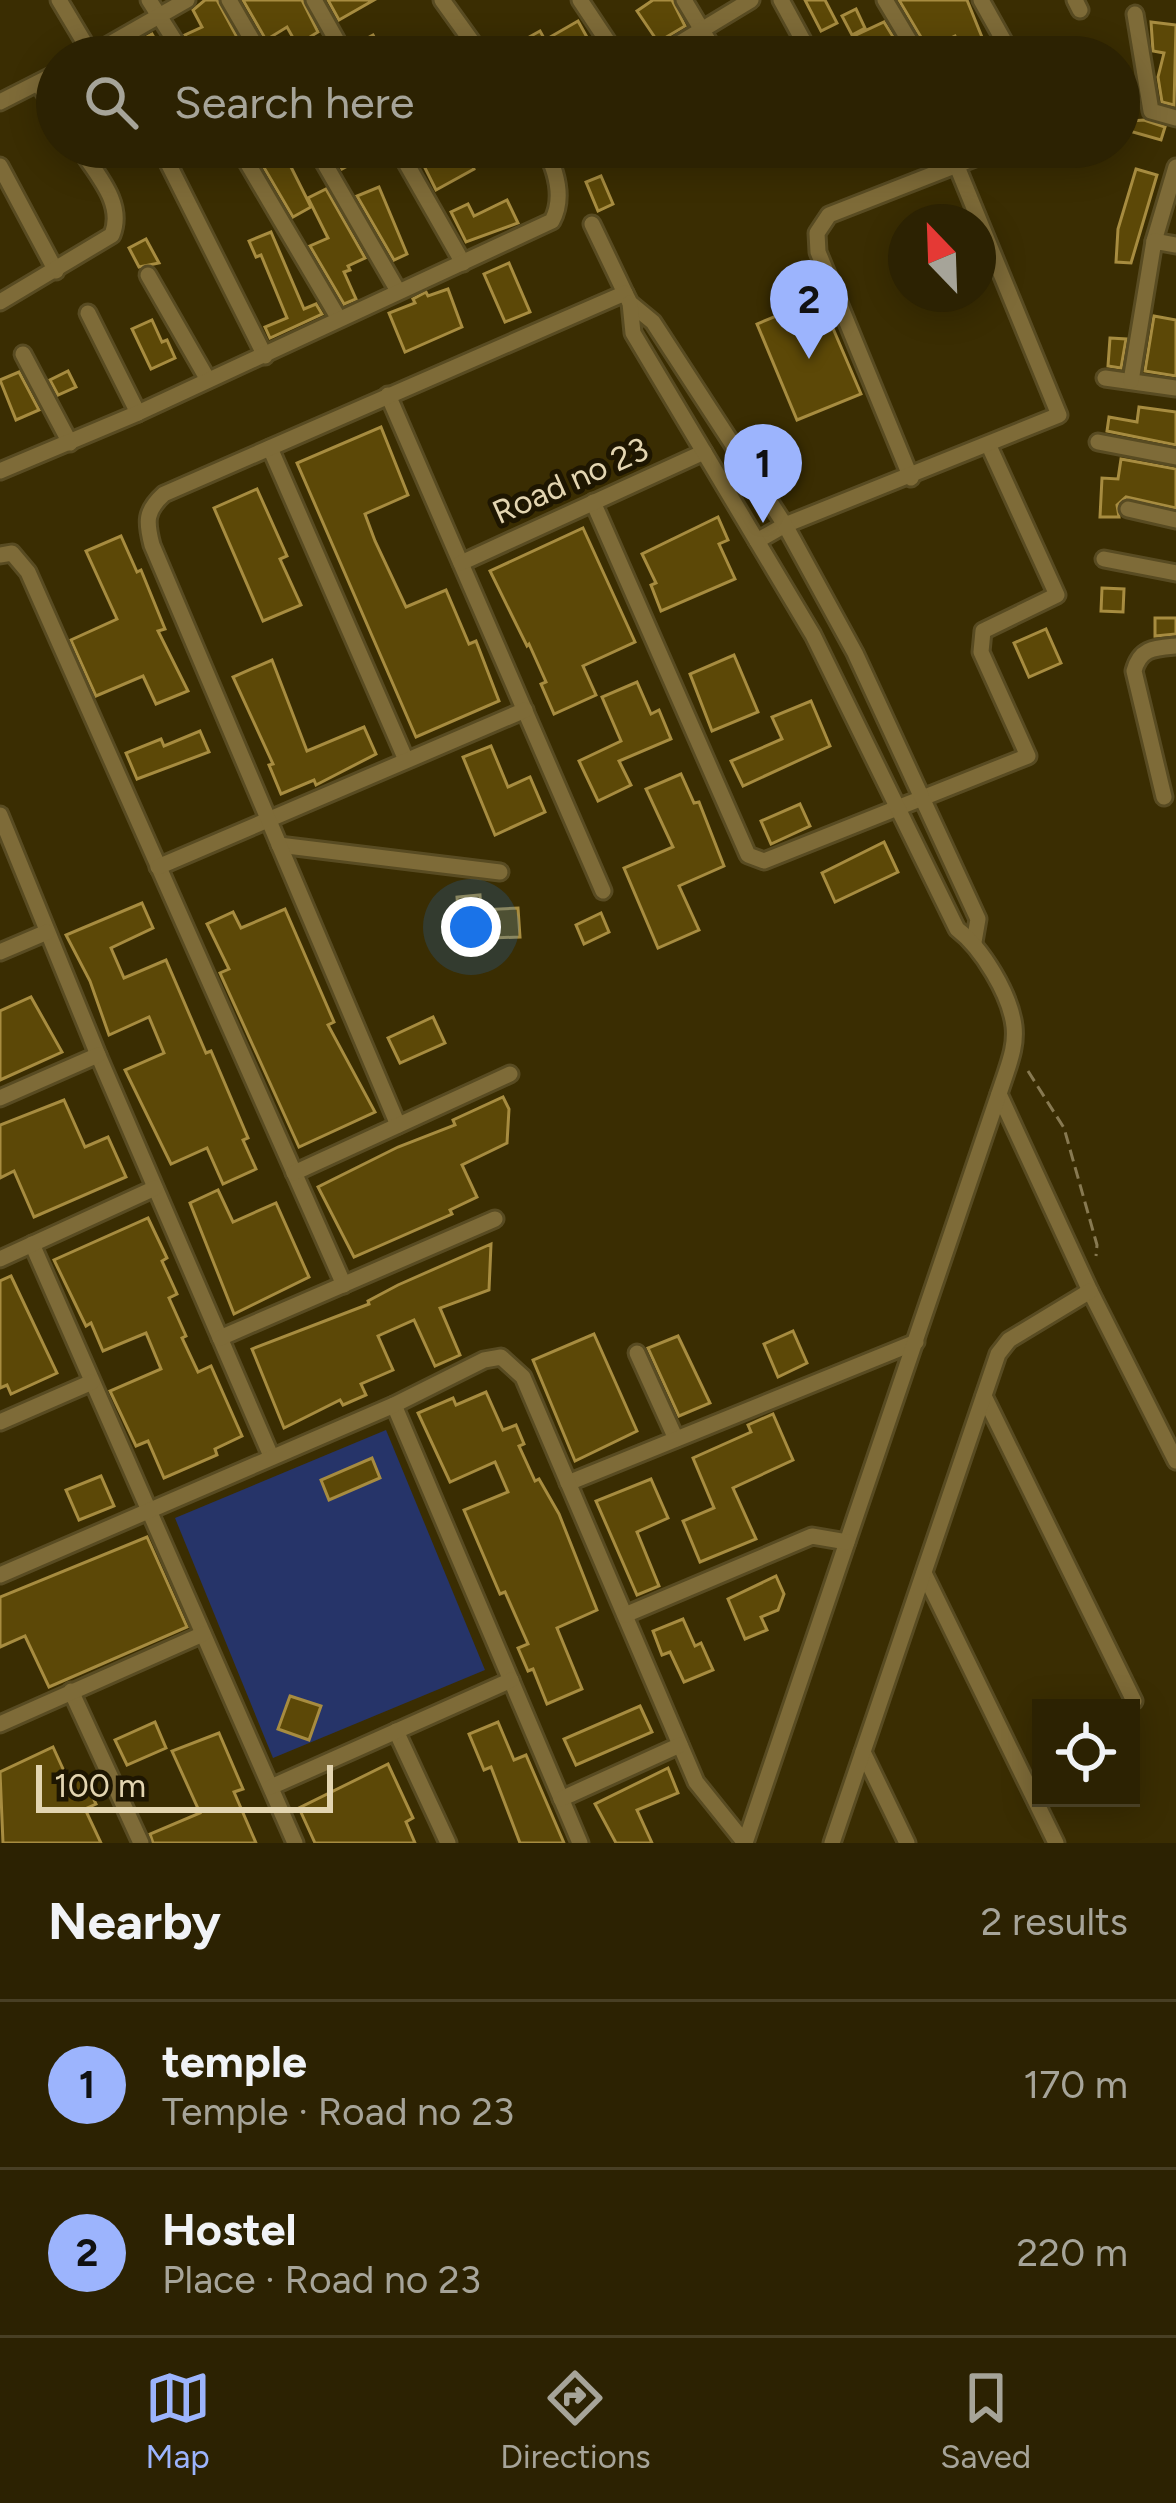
<!DOCTYPE html>
<meta charset="utf-8">
<style>
body{margin:0;font-family:Figtree,sans-serif;background:#382f11;color:#f1f3f6}
.controls{position:absolute;right:36px;bottom:36px;display:grid;overflow:hidden;border-radius:0px;box-shadow:0 6px 30px #0003}
.controls button{width:108px;height:108px;display:grid;place-items:center;padding:0;border:0;border-bottom:3px solid #483f24;background:#2c2202;color:#f1f3f6;font:60px sans-serif}
.compass{position:absolute;left:888px;top:204px;width:108px;height:108px;border-radius:50%;background:#2c2202;box-shadow:0 6px 30px #0003;rotate:337deg}
.scale{position:absolute;left:36px;bottom:30px;width:297px;box-sizing:border-box;padding-left:12px;border:6px solid #e3d5b1;border-top:0;font-size:33px;line-height:42px;white-space:nowrap;color:#e3d5b1;-webkit-text-stroke:9px #1e1601;paint-order:stroke}
.you{position:absolute;left:471px;top:927px;width:42px;height:42px;margin:-30px;border:9px solid #fff;border-radius:50%;background:#1a73e8;box-shadow:0 0 0 18px #1a73e833}
.badge{display:grid;place-items:center;width:78px;height:78px;border-radius:50%;background:#9cb4fd;color:#111;font-size:39px;font-weight:700}
.pin{position:absolute;translate:-50% -99px;filter:drop-shadow(0 3px 6px #0008)}
.pin::after{content:'';position:absolute;top:63px;width:42px;height:36px;background:inherit;clip-path:polygon(0 0,100% 0,50% 100%)}
.list{margin:0;padding:0;list-style:none}
h2{display:flex;justify-content:space-between;align-items:center;height:156px;margin:0;padding:0 48px;font-size:51px}
h2 small{font-size:39px;font-weight:400;color:#a6a499}
.list li{display:grid;grid-template-columns:78px 1fr auto;gap:36px;align-items:center;box-sizing:border-box;height:168px;padding:0 48px;border-top:3px solid #483f24}
.list b{display:block;font-size:45px;white-space:nowrap}
.list p{margin:0;font-size:39px;white-space:nowrap;color:#a6a499}
.list em{font-size:39px;font-style:normal;color:#a6a499}
.icon{flex:none;width:66px;height:66px;fill:none;stroke:currentColor;stroke-width:2;stroke-linecap:round;stroke-linejoin:round}
.map{position:relative;flex:none;width:1176px;height:1843px;overflow:hidden}
.search{position:absolute;background:#2c2202;box-shadow:0 6px 30px #0003;left:36px;right:36px;top:36px;height:132px;display:flex;align-items:center;gap:30px;box-sizing:border-box;padding:0 42px;border-radius:66px;color:#a6a499;font-size:45px}
.sheet{height:492px;background:#2c2202}
nav{display:flex;justify-content:space-around;align-items:center;box-sizing:border-box;height:168px;border-top:3px solid #483f24;background:#2c2202;font-size:33px;color:#a6a499}
nav a{display:grid;justify-items:center;gap:6px}
nav .on{color:#9cb4fd}
.map>svg:first-child{display:block}
</style>
<div class="map">
<svg width="1176" height="1843" viewBox="0 0 1176 1843">
<rect width="100%" height="100%" fill="#3a2d02"/>
<path fill="#263469" d="M386 1430 485 1670 273 1758 175 1518Z"/>
<g fill="#5c4807" stroke="#a78c40" stroke-width="3">
<path d="M205 0H217L245 52 237 57H197L185 35 202 27 193 10Z"/>
<path d="M243 0H302L318 32 297 45 287 27 266 40Z"/>
<path d="M328 0H374L339 20Z"/>
<path d="M653 0H672L685 26 658 42 637 11Z"/>
<path d="M805 0H825L837 23 821 31Z"/>
<path d="M899 0H967L990 57H965L955 36 928 49Z"/>
<path d="M856 9 865 28 852 35 842 16Z"/>
<path d="M578 21 588 39 574 47 580 57H515L518 55 513 46 540 31 545 40Z"/>
<path d="M884 22 903 53 894 57H866L854 36Z"/>
<path d="M1151 22 1176 25 1174 105 1162 102 1158 77 1164 53 1153 51Z"/>
<path d="M152 34 160 48 153 52 156 57H111Z"/>
<path d="M373 35 385 57H358L353 46Z"/>
<path d="M1144 120 1165 127 1161 140 1119 128V122Z"/>
<path d="M252 147H281L311 207 293 217Z"/>
<path d="M329 147H356L362 158 342 169Z"/>
<path d="M441 148 446 157 465 148 474 169 436 190 420 158Z"/>
<path d="M1136 169 1157 175 1131 263 1116 262 1118 229Z"/>
<path d="M601 176 613 204 598 211 586 182Z"/>
<path d="M379 187 407 254 394 260 357 196Z"/>
<path d="M326 189 365 258 348 266 350 270 344 272 356 299 344 304 310 246 328 238 308 198Z"/>
<path d="M507 200 518 223 466 242 451 212 468 204 474 216Z"/>
<path d="M271 232 304 309 316 304 322 314 270 338 265 327 287 318 261 255 256 257 249 241Z"/>
<path d="M146 239 159 263 139 267 129 248Z"/>
<path d="M509 263 530 312 505 322 484 274Z"/>
<path d="M448 289 462 327 405 352 389 313 415 303 413 299 426 292 428 296Z"/>
<path d="M820 298 861 394 797 420 757 324Z"/>
<path d="M1154 316 1176 320V376L1145 371Z"/>
<path d="M152 320 162 342 167 340 175 358 151 369 132 329Z"/>
<path d="M1110 338 1126 339 1121 368 1108 366Z"/>
<path d="M68 371 76 387 58 395 50 380Z"/>
<path d="M19 372 39 410 16 420 0 380Z"/>
<path d="M1139 407 1176 412V445L1107 431 1109 417 1137 422Z"/>
<path d="M381 427 408 495 365 514 375 541 406 607 446 590 469 644 476 641 499 701 416 737 297 463Z"/>
<path d="M1121 459 1176 469V508L1126 497 1117 505 1119 517H1100L1102 478 1118 479Z"/>
<path d="M257 489 287 556 280 559 301 605 263 621 214 508Z"/>
<path d="M718 517 728 540 719 544 735 579 661 611 651 585 656 583 642 554Z"/>
<path d="M583 528 635 642 583 666 596 695 554 714 541 684 546 682 529 644 527 646 490 571Z"/>
<path d="M121 536 137 572 141 570 165 629 158 631 188 691 156 704 143 676 96 696 71 640 117 619 86 551Z"/>
<path d="M1102 588 1124 589 1123 612 1101 611Z"/>
<path d="M1155 618H1176V634L1155 636Z"/>
<path d="M1046 629 1061 663 1029 677 1014 643Z"/>
<path d="M734 655 758 712 712 731 690 674Z"/>
<path d="M272 660 307 751 364 727 376 754 316 785 314 780 281 794 269 765 273 764 233 677Z"/>
<path d="M637 682 651 714 659 710 671 739 619 761 631 785 598 801 579 761 621 741 602 697Z"/>
<path d="M811 701 830 746 743 786 731 761 782 739 772 717Z"/>
<path d="M200 731 209 752 137 779 126 753 161 739 164 746Z"/>
<path d="M491 746 508 787 530 777 545 812 495 835 463 757Z"/>
<path d="M681 774 694 803 699 802 724 866 679 886 699 930 658 948 624 868 673 847 646 789Z"/>
<path d="M800 804 810 826 771 844 761 821Z"/>
<path d="M884 842 898 872 835 902 822 873Z"/>
<path d="M480 895 481 910 518 908 520 937 492 938V932L460 935 457 897Z"/>
<path d="M142 903 153 928 111 948 124 978 166 960 206 1053 211 1051 248 1138 243 1140 256 1169 223 1184 207 1148 171 1164 125 1070 164 1053 149 1017 109 1035 90 981 66 935Z"/>
<path d="M285 909 334 1022 328 1025 375 1112 299 1147 220 973 229 969 207 924 233 912 241 928Z"/>
<path d="M601 913 609 932 584 944 576 925Z"/>
<path d="M31 997 62 1052 0 1080V1011Z"/>
<path d="M433 1017 445 1043 400 1063 388 1038Z"/>
<path d="M503 1097 509 1109 507 1143 462 1165 477 1197 450 1210 452 1214 354 1257 318 1187 398 1147 455 1125 453 1120Z"/>
<path d="M64 1100 85 1147 108 1137 126 1177 34 1217 14 1171 0 1178V1125Z"/>
<path d="M218 1190 233 1222 276 1203 309 1277 234 1314 190 1203Z"/>
<path d="M148 1218 167 1258 162 1261 177 1294 169 1298 186 1336 182 1338 198 1372 211 1366 242 1436 215 1449 217 1455 164 1478 148 1441 136 1446 110 1391 161 1369 146 1333 103 1351 91 1323 86 1326 54 1260Z"/>
<path d="M491 1244 489 1290 440 1308 460 1355 435 1366 414 1320 378 1336 393 1370 361 1384 366 1395 343 1405 340 1400 284 1428 252 1349 369 1304 368 1301 398 1285Z"/>
<path d="M11 1276 57 1373 11 1394 7 1385 0 1388V1281Z"/>
<path d="M793 1331 807 1363 778 1377 764 1344Z"/>
<path d="M594 1334 637 1431 575 1461 533 1360Z"/>
<path d="M678 1336 710 1403 679 1416 648 1348Z"/>
<path d="M486 1392 503 1430 516 1425 524 1444 519 1446 535 1481 539 1479 559 1514 597 1610 557 1628 582 1689 547 1704 533 1669 528 1671 518 1648 528 1644 505 1592 500 1594 464 1510 508 1492 495 1462 450 1482 418 1413 453 1398 456 1405Z"/>
<path d="M773 1414 793 1460 733 1488 756 1539 700 1562 683 1521 714 1508 693 1458 751 1432 748 1425Z"/>
<path d="M372 1458 380 1478 329 1500 321 1480Z"/>
<path d="M101 1476 114 1506 79 1520 66 1490Z"/>
<path d="M651 1479 668 1518 637 1532 659 1586 637 1595 596 1501Z"/>
<path d="M147 1537 187 1627 49 1687 25 1636 0 1647V1597Z"/>
<path d="M776 1576 784 1594 778 1610 761 1617 767 1630 745 1639 728 1599Z"/>
<path d="M683 1619 695 1646 701 1643 713 1670 684 1682 670 1652 662 1655 653 1631Z"/>
<path d="M290 1696 321 1706 309 1740 278 1729Z"/>
<path d="M640 1706 652 1732 576 1765 564 1739Z"/>
<path d="M155 1722 166 1748 127 1765 115 1740Z"/>
<path d="M498 1722 514 1760 526 1755 564 1843H520L491 1767 484 1770 469 1734Z"/>
<path d="M219 1733 243 1789 234 1792 256 1843H153L150 1834 200 1813 172 1751Z"/>
<path d="M53 1747 69 1782 83 1776 96 1804 85 1809 101 1843H3L0 1772Z"/>
<path d="M388 1764 413 1818 406 1822 415 1843H315L299 1808Z"/>
<path d="M668 1768 678 1793 637 1810 652 1843H616L595 1804Z"/>
</g>
<g fill="none" stroke-linecap="round" stroke-linejoin="round">
<g stroke="#584b22" stroke-width="21">
<g id="street">
<path d="M59 0 93 57"/>
<path d="M149 0 185 57"/>
<path d="M229 0 262 57"/>
<path d="M314 0 346 57"/>
<path d="M442 0 483 57"/>
<path d="M580 0 618 57"/>
<path d="M684 0 718 57"/>
<path d="M781 0 812 57"/>
<path d="M885 0 919 57"/>
<path d="M981 0 1005 43"/>
<path d="M1075 0 1080 10"/>
<path d="M1135 14 1151 111 1176 118"/>
<path d="M87 57 187 0"/>
<path d="M657 57 751 0"/>
<path d="M38 83 57 113"/>
<path d="M0 102 57 73"/>
<path d="M160 147 265 356"/>
<path d="M238 147 339 319"/>
<path d="M315 147 398 291"/>
<path d="M397 147 463 263"/>
<path d="M0 166 56 271"/>
<path d="M592 224 625 293"/>
<path d="M1154 241 1176 167"/>
<path d="M148 275 208 380"/>
<path d="M0 302 112 235C125 203 96 174 79 147"/>
<path d="M88 313 138 413"/>
<path d="M23 354 70 443"/>
<path d="M1105 378 1176 388"/>
<path d="M1131 381 1154 241 1176 245"/>
<path d="M388 395 603 891"/>
<path d="M1098 442 1176 457"/>
<path d="M270 448 406 760"/>
<path d="M0 471 138 413 552 221C565 197 556 170 544 147"/>
<path d="M911 478 818 252 817 233 829 215 1003 147"/>
<path d="M593 502 748 855 764 861 1028 756 981 652 983 631 1057 595 989 446"/>
<path d="M1128 509 1176 520"/>
<path d="M757 541 785 525 1059 415 956 164"/>
<path d="M0 555 12 553 28 572 344 1285"/>
<path d="M1104 559 1176 573"/>
<path d="M461 563 704 452"/>
<path d="M1164 797 1134 671C1140 648 1154 648 1176 646"/>
<path d="M0 815 98 1055 271 1456"/>
<path d="M279 845 500 872"/>
<path d="M158 867 525 710"/>
<path d="M0 952 47 932"/>
<path d="M999 1094 1090 1291 1176 1461"/>
<path d="M0 1098 98 1055"/>
<path d="M398 1125 152 545C146 522 145 511 164 494L625 293 630 303 653 322 785 525 855 653 978 919 974 942"/>
<path d="M294 1173 510 1074"/>
<path d="M32 1244 295 1843"/>
<path d="M0 1259 155 1188"/>
<path d="M220 1338 495 1219"/>
<path d="M637 1353 676 1439"/>
<path d="M984 1396 1134 1701"/>
<path d="M394 1405 580 1843"/>
<path d="M0 1422 92 1382"/>
<path d="M568 1483 916 1342"/>
<path d="M924 1573 1056 1843"/>
<path d="M0 1575 394 1405 484 1360 501 1357 523 1377 696 1782 745 1843 1006 1073C1011 1058 1016 1043 1014 1026 1010 994 982 948 957 929L813 635 633 333 630 303"/>
<path d="M625 1615 812 1536 847 1542"/>
<path d="M71 1691 141 1843"/>
<path d="M0 1724 203 1634"/>
<path d="M396 1731 448 1843"/>
<path d="M863 1752 907 1843"/>
<path d="M271 1787 511 1680"/>
<path d="M561 1799 680 1745"/>
<path d="M832 1843 998 1354 1009 1340 1090 1291"/>
</g>
</g>
<path stroke="#877951" stroke-width="3" stroke-dasharray="12 6" stroke-linecap="butt" d="M1028 1071 1064 1128 1097 1245 1096 1256"/>
<use href="#street" stroke="#7e6b38" stroke-width="15"/>
</g>
<g text-anchor="middle" stroke-width="10" stroke-linejoin="round" paint-order="stroke">
<g font-size="33" fill="#e3d5b1" stroke="#1e1601">
<text transform="translate(570 480) rotate(-24)" y="12">Road no 23</text>
</g>
</g>
</svg>
<div class="controls">
<button><svg class="icon" aria-label="locate" viewBox="0 0 24 24"><circle cx="12" cy="12" r="6"/><path d="M12 2v4M12 18v4M2 12h4M18 12h4"/></svg></button>
</div>
<svg class="compass" viewBox="-18 -18 36 36"><path d="M0-13l5 13h-10z" fill="#e53935"/><path d="M0 13l5-13h-10z" fill="#a6a499"/></svg>
<div class="scale">100 m</div>
<div class="you"></div>
<div class="pin badge" style="left:763px;top:523px">1</div>
<div class="pin badge" style="left:809px;top:359px">2</div>
<div class="search"><svg class="icon" aria-label="search" viewBox="0 0 24 24"><circle cx="10" cy="10" r="6"/><path d="M15 15l6 6"/></svg>Search here</div>
</div>
<section class="sheet">
<h2>Nearby<small>2 results</small></h2>
<ul class="list">
<li><span class="badge">1</span><div><b>temple</b><p>Temple · Road no 23</p></div><em>170 m</em></li>
<li><span class="badge">2</span><div><b>Hostel</b><p>Place · Road no 23</p></div><em>220 m</em></li>
</ul>
</section>
<nav>
<a class="on"><svg class="icon" aria-label="map" viewBox="0 0 24 24"><path d="M3 6l6-2 6 2 6-2v14l-6 2-6-2-6 2zM9 4v14M15 6v14"/></svg>Map</a>
<a><svg class="icon" aria-label="directions" viewBox="0 0 24 24"><path d="M12 3l9 9-9 9-9-9zM9 14v-3h6M13 9l2 2-2 2"/></svg>Directions</a>
<a><svg class="icon" aria-label="saved" viewBox="0 0 24 24"><path d="M7 4h10v16l-5-4-5 4z"/></svg>Saved</a>
</nav>
